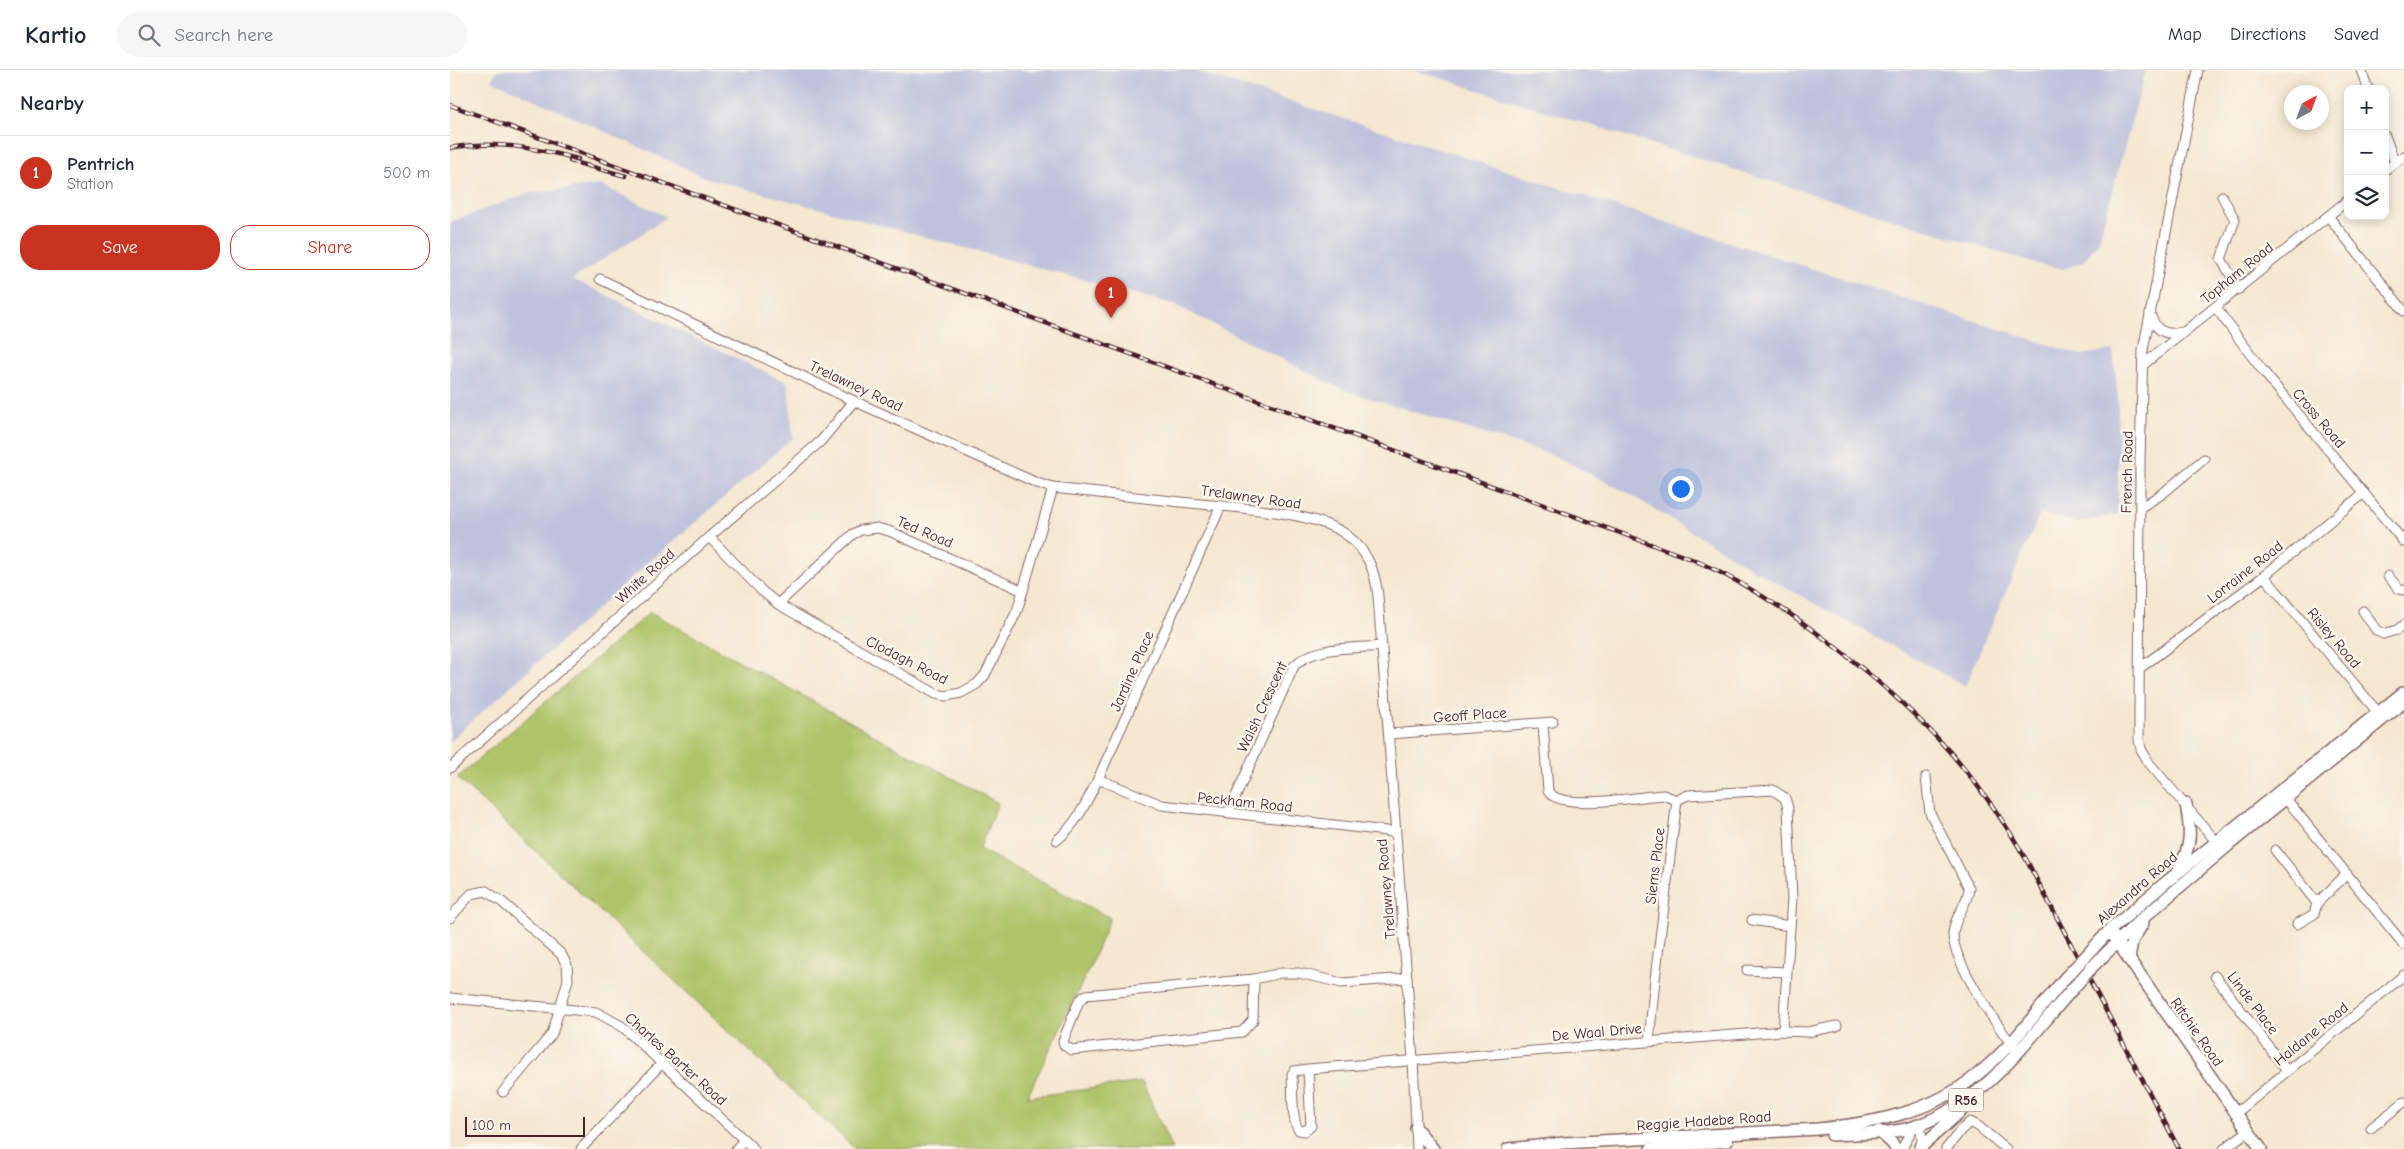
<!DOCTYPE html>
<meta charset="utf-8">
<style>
body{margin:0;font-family:"Comic Neue",sans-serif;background:#f6f6f7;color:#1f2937}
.controls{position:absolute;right:15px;top:15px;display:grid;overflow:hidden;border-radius:10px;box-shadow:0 2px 12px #0003}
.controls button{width:45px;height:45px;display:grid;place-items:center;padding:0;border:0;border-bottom:1px solid #e0e1e3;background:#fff;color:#1f2937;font:25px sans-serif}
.compass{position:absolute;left:1834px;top:15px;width:45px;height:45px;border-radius:50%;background:#fff;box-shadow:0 2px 12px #0003;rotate:41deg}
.scale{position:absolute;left:15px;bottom:12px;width:120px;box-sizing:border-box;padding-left:5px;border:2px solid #4a1f2b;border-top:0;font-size:14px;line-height:18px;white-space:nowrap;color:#4a1f2b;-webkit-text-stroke:4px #fbf7ec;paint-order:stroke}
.you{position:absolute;left:1230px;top:418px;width:18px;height:18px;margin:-12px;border:4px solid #fff;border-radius:50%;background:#1a73e8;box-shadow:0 0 0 8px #1a73e833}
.badge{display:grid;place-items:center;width:32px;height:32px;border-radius:50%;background:#c8321e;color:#fff;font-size:16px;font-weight:700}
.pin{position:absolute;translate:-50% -41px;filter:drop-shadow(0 1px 2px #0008)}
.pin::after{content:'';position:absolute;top:26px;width:18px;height:15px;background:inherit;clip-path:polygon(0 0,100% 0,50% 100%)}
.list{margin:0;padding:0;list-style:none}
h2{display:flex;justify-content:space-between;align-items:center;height:65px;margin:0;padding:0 20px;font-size:21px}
h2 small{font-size:16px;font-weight:400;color:#747a83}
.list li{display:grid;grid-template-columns:32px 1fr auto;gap:15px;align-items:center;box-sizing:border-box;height:75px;padding:0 20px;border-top:1px solid #e0e1e3}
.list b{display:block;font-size:19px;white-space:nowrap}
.list p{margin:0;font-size:16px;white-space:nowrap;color:#747a83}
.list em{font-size:16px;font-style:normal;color:#747a83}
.actions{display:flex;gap:10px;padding:15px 20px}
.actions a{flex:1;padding:11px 0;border:1px solid #c8321e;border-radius:20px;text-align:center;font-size:18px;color:#c8321e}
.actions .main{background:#c8321e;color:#fff}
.icon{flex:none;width:28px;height:28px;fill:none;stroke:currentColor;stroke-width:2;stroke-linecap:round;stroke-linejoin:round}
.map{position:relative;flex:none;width:1954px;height:1079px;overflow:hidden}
header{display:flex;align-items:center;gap:30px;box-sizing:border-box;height:70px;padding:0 25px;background:#fff;border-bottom:1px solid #e0e1e3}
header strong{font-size:24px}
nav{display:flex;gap:28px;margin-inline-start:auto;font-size:18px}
.search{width:350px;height:45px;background:#f6f6f7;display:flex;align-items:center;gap:12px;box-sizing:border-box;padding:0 18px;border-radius:28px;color:#747a83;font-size:19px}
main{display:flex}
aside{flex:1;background:#fff}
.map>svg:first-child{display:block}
</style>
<header>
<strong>Kartio</strong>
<div class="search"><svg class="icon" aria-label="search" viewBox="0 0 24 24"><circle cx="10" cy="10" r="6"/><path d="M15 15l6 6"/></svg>Search here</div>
<nav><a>Map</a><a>Directions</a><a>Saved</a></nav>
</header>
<main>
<aside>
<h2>Nearby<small></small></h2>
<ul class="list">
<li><span class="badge">1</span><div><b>Pentrich</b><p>Station</p></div><em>500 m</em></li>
</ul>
<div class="actions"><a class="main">Save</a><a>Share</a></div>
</aside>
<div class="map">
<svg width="1954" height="1079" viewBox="0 0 1954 1079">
<rect width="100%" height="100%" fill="#fbf7ec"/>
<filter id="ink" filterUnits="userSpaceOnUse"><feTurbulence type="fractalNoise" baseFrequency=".02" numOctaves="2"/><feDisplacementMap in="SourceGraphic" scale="10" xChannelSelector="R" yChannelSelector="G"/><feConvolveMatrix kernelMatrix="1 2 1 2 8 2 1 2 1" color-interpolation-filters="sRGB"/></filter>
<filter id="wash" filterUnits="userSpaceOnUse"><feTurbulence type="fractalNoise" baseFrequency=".0096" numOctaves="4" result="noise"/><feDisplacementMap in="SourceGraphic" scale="20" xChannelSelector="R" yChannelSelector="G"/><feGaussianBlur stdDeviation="1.12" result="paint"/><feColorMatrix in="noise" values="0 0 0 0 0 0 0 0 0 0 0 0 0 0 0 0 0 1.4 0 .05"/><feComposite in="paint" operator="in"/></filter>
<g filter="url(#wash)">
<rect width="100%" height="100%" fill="#f5e7d0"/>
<g fill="#bfc2dd">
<path d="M48 0H742L1631 285 1663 280 1668 328V444L1628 453 1590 443 1515 616 1316 507 1176 422 1103 385 893 320 723 234 259 109 41 10Z"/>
<path d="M964 0H1696L1648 173 1632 192 1614 199 1587 194Z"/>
<path d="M151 115 217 147 123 209 338 313 343 368 188 502 0 671V152L76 124Z"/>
</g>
<path fill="#afc469" stroke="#7c724a" d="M200 542 548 733 529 779 660 848 640 896 577 1027 692 1012 722 1079H405L7 708Z"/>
</g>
<g filter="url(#ink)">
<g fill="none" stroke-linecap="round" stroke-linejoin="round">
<g stroke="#866565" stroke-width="11">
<g id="minor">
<path d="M1748 0 1693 280 1690 390 1689 669 1691 679 1699 693 1770 776"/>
<path d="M1911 0 1918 19"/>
<path d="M1935 66 1945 93"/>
<path d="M1935 100 1954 86"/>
<path d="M1772 126 1785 150 1771 189 1789 219"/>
<path d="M1878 146 1954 241"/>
<path d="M150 209 404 331 587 413 603 418C649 423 694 428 740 433 780 437 867 441 898 466 918 482 925 501 928 526L963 989 967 1079"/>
<path d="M1766 238 1813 301 1954 472"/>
<path d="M1700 243C1705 261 1715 266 1733 262"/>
<path d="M1693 295 1898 130"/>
<path d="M1691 437 1712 424 1754 389"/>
<path d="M259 467 312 521 328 534 486 624 496 626 511 623 527 614 535 605 567 541 603 418"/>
<path d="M1814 506 1931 646"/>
<path d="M1938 506 1949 519 1954 520"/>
<path d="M328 534 403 464 411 460 427 458 439 461 573 521"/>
<path d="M1913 541 1926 560 1933 564 1947 560 1954 555"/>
<path d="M1690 598 1814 506 1914 423"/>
<path d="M1093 654 1098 721C1109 742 1191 726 1213 725L1227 730"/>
<path d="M939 664 1103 652"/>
<path d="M0 698 259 467 371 371 404 331"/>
<path d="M1476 707 1480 743 1519 818C1518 835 1503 848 1503 865 1503 891 1547 956 1564 977"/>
<path d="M648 709 712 735 945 762"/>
<path d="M1833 725 1954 875"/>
<path d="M1227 730 1238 725 1323 720 1335 728 1338 738 1342 828 1333 961"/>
<path d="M778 744 844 596C864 575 905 579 931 576"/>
<path d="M607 770C627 754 637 731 648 709L771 436"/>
<path d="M1825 780 1867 833"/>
<path d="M0 848 21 824 36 821 52 832 111 884 117 895 118 910 102 964 53 1022"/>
<path d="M1302 850 1340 856"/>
<path d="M1847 854 1864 844 1867 833 1897 804"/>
<path d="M1297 900 1336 902"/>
<path d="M1765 906 1837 1001"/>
<path d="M804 909 803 950 792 962 621 980 614 975 613 971 629 931 636 925 804 909 831 903H849L892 913 957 908"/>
<path d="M0 928 146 942 173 957 304 1079"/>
<path d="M1199 971 1205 909 1227 730"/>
<path d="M858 999 861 1056 855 1061 849 1060C841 1052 843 1017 842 1004L844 1001 858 999 1333 961 1358 962 1387 956"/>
<path d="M1785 1044 1954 905"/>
<path d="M1921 1058 1954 1032"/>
<path d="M131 1079 212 993"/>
<path d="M286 1079 294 1070"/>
<path d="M1452 1079 1463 1057"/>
<path d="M1470 1079 1472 1070 1470 1053"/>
<path d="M1496 1079 1511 1060 1520 1052 1528 1056 1556 1079"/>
<path d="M1774 1079 1798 1061"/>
</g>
</g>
<g stroke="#866565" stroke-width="14">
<g id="major">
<path d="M1729 799C1742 774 1741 762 1736 734"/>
<path d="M1663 866 1811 1079"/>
<path d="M1636 886 1659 861 1715 813 1954 622"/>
<path d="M1679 890 1682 871 1693 853"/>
<path d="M1643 896 1686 854 1781 773 1954 632"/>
<path d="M966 1058 983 1079"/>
<path d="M1429 1061 1442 1073 1446 1079"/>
<path d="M1382 1065C1408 1063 1438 1065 1463 1057 1536 1033 1577 970 1625 916"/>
<path d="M1471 1077 1523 1030"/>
<path d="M1058 1079 1114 1073 1368 1059C1425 1053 1483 1042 1528 1004 1562 977 1588 940 1615 908"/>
<path d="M1201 1079 1277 1071"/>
</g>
</g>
<use href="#minor" stroke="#fff" stroke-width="9"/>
<use href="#major" stroke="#fff" stroke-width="11"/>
<g stroke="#4a1f2b" stroke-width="4.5">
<g id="rail">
<path d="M0 35 1244 490C1294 512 1337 540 1380 573 1463 636 1525 699 1577 791L1729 1079"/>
<path d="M0 78C44 70 86 78 128 89"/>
<path d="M120 91 176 106"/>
</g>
</g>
<use href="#rail" stroke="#fbf7ec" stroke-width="2.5" stroke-dasharray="8" stroke-linecap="butt"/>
<g stroke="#866565" stroke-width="14" stroke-linecap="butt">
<g id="major-bridge">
<path d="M1615 908 1636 886"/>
<path d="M1625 916 1643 896"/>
</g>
</g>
<use href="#major-bridge" stroke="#fff" stroke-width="11"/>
</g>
</g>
<g text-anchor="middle" stroke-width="5" stroke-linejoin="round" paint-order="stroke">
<rect fill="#fbf7ec" stroke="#7f6065" stroke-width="1" x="1498.5" y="1018.5" width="35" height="23" rx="4"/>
<g font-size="14" font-weight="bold" fill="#4a1f2b">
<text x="1516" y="1035">R56</text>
</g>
<g font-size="15" fill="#4a1f2b" stroke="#fbf7ec">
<text transform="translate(1787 203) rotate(-39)" y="5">Topham Road</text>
<text transform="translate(406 316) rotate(25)" y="5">Trelawney Road</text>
<text transform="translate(1869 348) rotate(50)" y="5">Cross Road</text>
<text transform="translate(1677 402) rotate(-89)" y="5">French Road</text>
<text transform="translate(801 427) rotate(8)" y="5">Trelawney Road</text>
<text transform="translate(475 462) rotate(23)" y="5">Ted Road</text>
<text transform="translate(1795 502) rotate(-38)" y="5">Lorraine Road</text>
<text transform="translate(195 506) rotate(-42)" y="5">White Road</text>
<text transform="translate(1884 568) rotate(50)" y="5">Risley Road</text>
<text transform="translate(457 590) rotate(27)" y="5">Clodagh Road</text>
<text transform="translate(682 601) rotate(-66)" y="5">Jardine Place</text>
<text transform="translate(812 637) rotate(-65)" y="5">Walsh Crescent</text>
<text transform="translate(1020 645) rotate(-4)" y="5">Geoff Place</text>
<text transform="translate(795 732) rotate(6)" y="5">Peckham Road</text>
<text transform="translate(1205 796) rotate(-83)" y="5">Siems Place</text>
<text transform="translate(1687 818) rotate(-41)" y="5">Alexandra Road</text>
<text transform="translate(936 819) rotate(-95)" y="5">Trelawney Road</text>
<text transform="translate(1803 933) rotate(53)" y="5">Linde Place</text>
<text transform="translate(1147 962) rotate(-5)" y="5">De Waal Drive</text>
<text transform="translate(1747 962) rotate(55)" y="5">Ritchie Road</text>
<text transform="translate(1861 964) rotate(-39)" y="5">Haldane Road</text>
<text transform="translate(226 989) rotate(42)" y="5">Charles Barter Road</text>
<text transform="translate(1254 1051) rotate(-4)" y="5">Reggie Hadebe Road</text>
</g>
</g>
</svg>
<div class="controls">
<button>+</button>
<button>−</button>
<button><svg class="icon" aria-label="layers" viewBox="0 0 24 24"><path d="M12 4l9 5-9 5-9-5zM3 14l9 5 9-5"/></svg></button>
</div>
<svg class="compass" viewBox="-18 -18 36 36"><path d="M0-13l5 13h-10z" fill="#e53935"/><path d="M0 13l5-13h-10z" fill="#747a83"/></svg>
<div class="scale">100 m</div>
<div class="you"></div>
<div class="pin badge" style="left:661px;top:248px">1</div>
</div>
</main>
